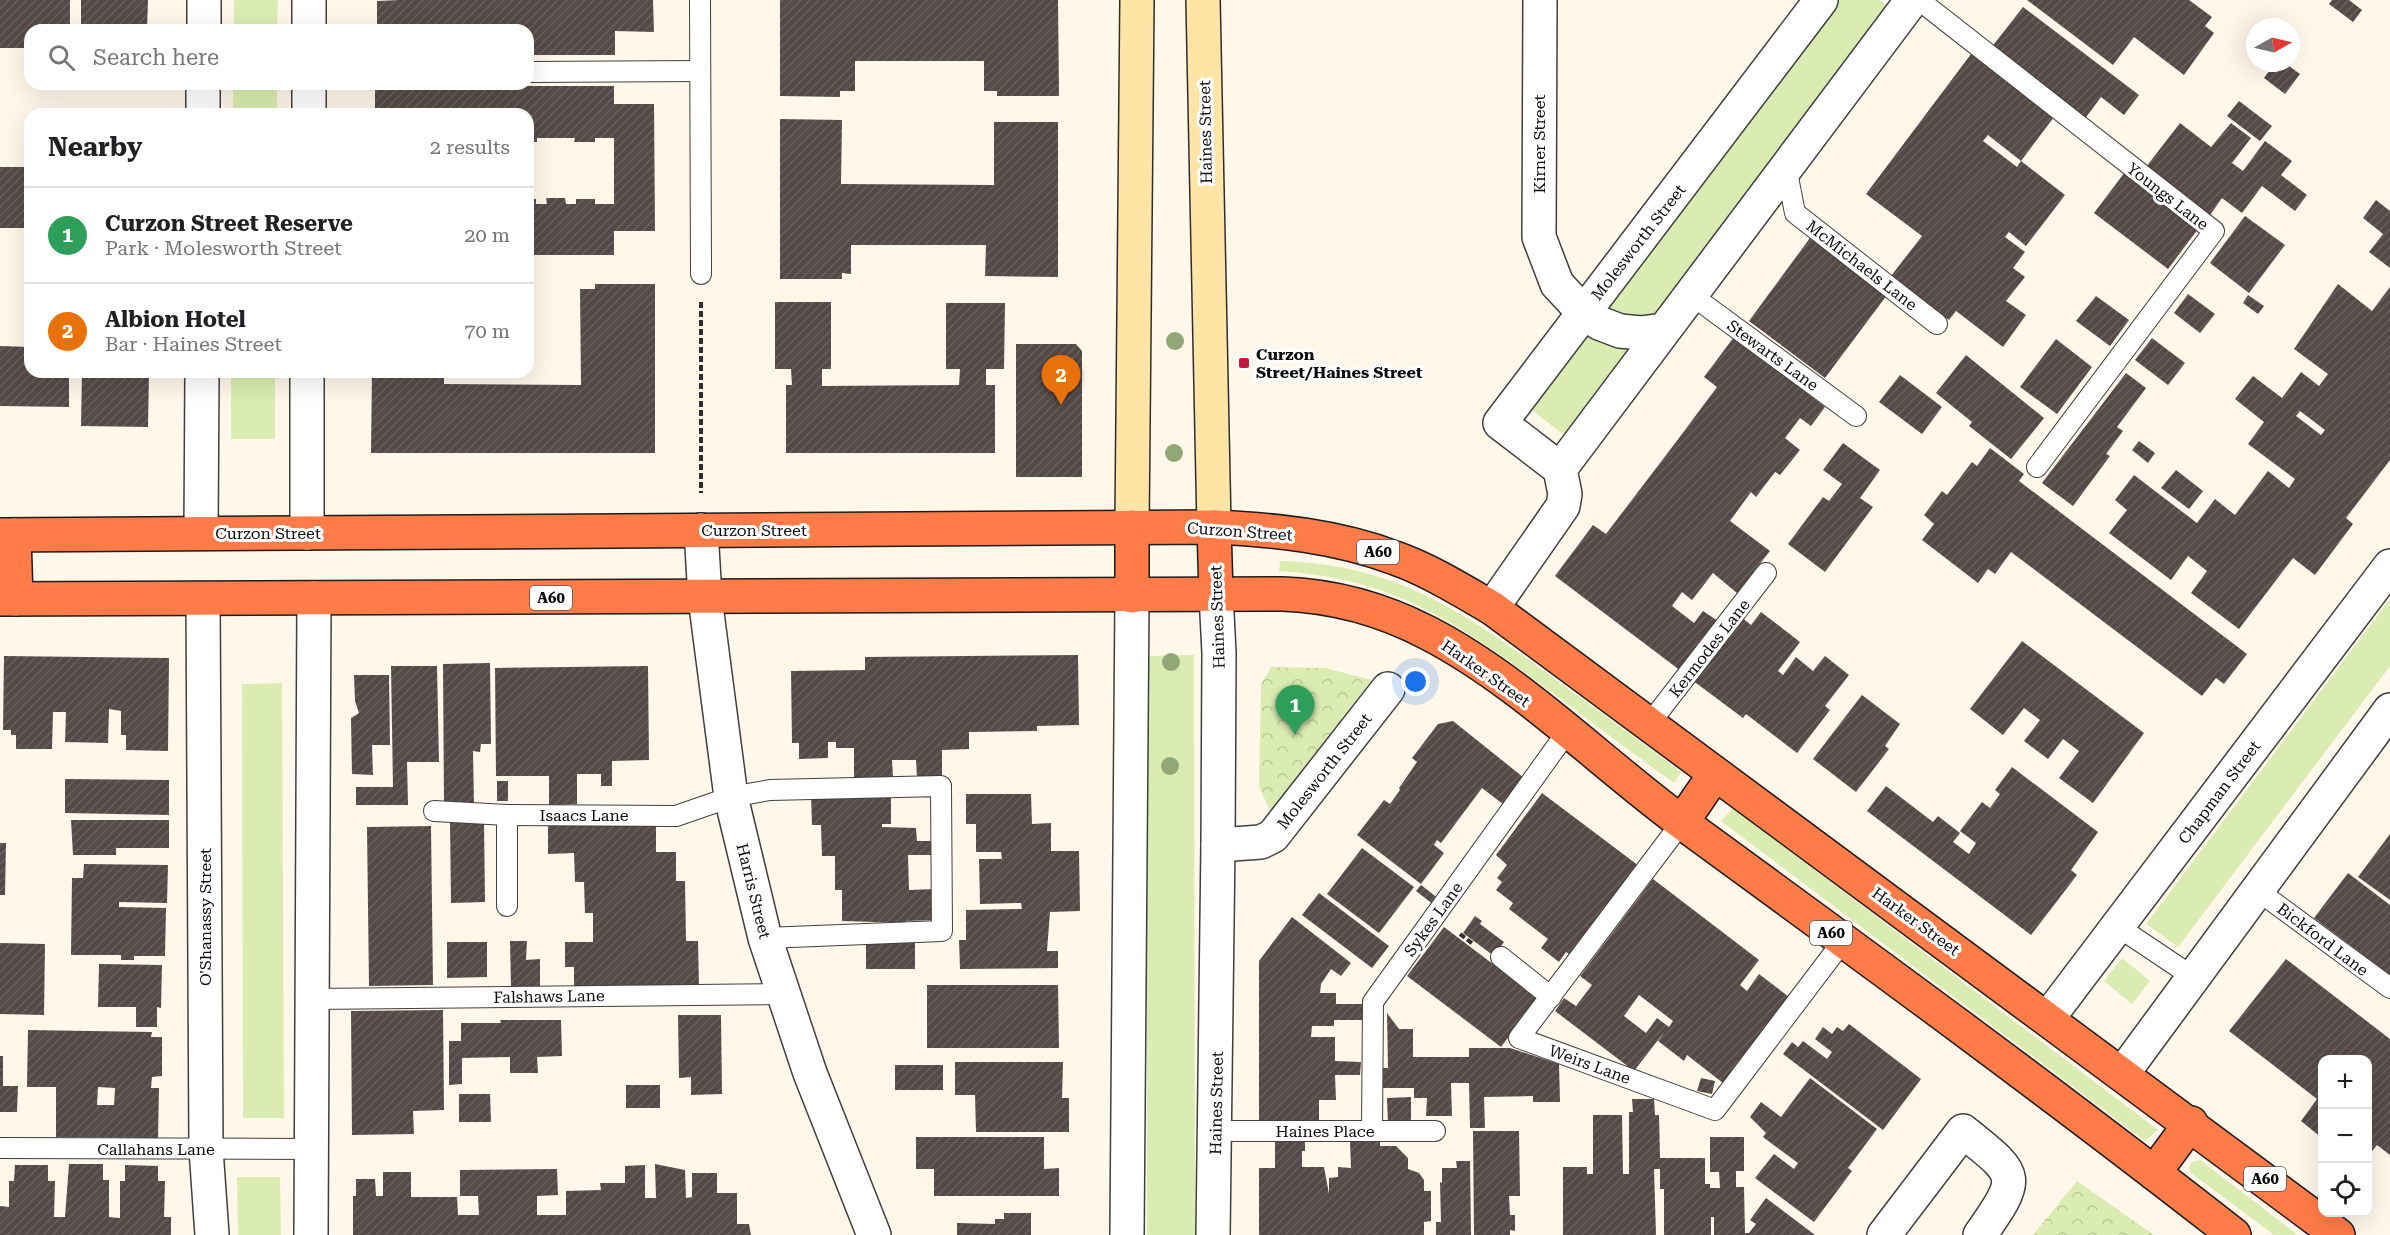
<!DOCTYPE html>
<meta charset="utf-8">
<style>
body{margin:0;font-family:"Roboto Serif",serif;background:#f2f2f2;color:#202124}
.controls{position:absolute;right:18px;bottom:18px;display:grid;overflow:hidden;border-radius:12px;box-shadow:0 6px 24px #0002}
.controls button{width:54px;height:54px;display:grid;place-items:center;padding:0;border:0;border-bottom:2px solid #e0e0e0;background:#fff;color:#202124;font:30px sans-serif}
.compass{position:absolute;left:2246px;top:18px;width:54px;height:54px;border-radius:50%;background:#fff;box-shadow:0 6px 24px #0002;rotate:82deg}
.you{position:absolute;left:1416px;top:682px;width:21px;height:21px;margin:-15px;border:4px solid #fff;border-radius:50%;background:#1a73e8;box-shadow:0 0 0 9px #1a73e833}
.badge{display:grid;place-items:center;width:39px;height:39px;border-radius:50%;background:#7c3aed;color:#fff;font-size:20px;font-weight:700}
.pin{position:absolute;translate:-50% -50px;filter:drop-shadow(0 2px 3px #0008)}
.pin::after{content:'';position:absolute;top:32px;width:21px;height:18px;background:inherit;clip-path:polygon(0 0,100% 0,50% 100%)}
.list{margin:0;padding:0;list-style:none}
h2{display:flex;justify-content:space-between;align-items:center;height:78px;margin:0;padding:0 24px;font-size:26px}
h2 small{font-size:20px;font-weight:400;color:#757577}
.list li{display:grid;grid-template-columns:39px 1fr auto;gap:18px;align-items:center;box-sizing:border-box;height:96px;padding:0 24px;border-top:2px solid #e0e0e0}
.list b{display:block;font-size:22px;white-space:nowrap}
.list p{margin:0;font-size:20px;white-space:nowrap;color:#757577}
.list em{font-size:20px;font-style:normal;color:#757577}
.icon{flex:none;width:33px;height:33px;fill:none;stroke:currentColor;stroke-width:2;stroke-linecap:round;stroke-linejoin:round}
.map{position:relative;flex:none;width:2390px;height:1235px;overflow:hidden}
.search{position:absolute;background:#fff;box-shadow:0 6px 24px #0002;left:24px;top:24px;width:510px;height:66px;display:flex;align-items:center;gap:15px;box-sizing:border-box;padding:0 21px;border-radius:18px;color:#757577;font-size:22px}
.panel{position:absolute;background:#fff;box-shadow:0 6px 24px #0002;left:24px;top:108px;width:510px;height:270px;border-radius:18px}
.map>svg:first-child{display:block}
</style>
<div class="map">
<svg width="2390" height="1235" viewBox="0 0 2390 1235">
<defs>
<pattern id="park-crowns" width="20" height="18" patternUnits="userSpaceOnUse" patternTransform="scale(1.5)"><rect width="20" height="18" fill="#daecb1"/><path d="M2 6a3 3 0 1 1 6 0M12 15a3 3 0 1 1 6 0" fill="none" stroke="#bac997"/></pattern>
<pattern id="building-hatch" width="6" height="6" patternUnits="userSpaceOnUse" patternTransform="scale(1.5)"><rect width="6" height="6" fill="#554a47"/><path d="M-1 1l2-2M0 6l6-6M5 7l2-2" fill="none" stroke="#68605d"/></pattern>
</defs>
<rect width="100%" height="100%" fill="#fff7ea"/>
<g fill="#daecb1">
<path d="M234 0H278L277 30H234Z"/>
<path d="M1838 0H1880L1890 8 1567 437 1530 409Z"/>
<rect x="233" y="84" width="44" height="30"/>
<rect x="231" y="372" width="44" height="67"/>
<path d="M1280 561C1397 564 1466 613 1556 680 1598 711 1640 741 1681 772L1674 783C1631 752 1589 720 1546 688 1457 623 1394 578 1279 571Z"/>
<path d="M2390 599V666L2178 947 2146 924Z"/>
<path d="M1194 655 1195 1235H1147V656Z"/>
<path d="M282 683 284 1118H243L242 684Z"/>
<path d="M1733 808 2158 1130 2145 1141 1721 821Z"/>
<path d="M2122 958 2150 981 2132 1004 2104 981Z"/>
<path d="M2200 1160 2298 1235H2274L2191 1173 2189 1168 2192 1162Z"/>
<path d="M237 1177H280L281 1235H238Z"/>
</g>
<g fill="url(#park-crowns)">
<path d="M1271 667 1325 668 1372 680 1270 811 1259 786 1261 684Z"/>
<path d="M2077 1181 2154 1235H2033Z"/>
</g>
<g fill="url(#building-hatch)" fill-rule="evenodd">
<path d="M0 0H70V30H30V48H0Z"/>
<path d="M81 0H148L147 30H81Z"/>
<path d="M399 0H653L654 32 615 31V55H528V30H377V1Z"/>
<path d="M780 0H1058L1059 96H997V91H984V61H855V91H840V97L780 96Z"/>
<path d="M2027 0H2189L2212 17 2205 26 2214 33 2184 75 2134 37 2113 65Z"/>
<path d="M2332 0H2349L2362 10 2353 22 2329 4Z"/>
<path d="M2023 7 2139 95 2124 115 2101 97 2084 120 1991 48Z"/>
<path d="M1971 54 2054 117 2021 161 1988 135 1983 141 2017 167 2021 161 2065 195 2026 246 2009 232 2005 237 2025 252 2013 268 2025 277 2006 301 2026 315 2003 347 1956 311 1949 320 1891 276 1922 236 1866 194Z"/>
<path d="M2275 63H2285L2300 74 2285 94 2264 78Z"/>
<path d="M375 86H614V104H654L655 231H614V255H528V199H536V204H547L546 198H565L566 204H576V199H595V204H614V138H595V142H574L575 138H537V142H528V114H375Z"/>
<path d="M2239 101 2272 126 2260 141 2227 116Z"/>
<path d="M780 119 842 120 841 184 994 185V122H1058V277L985 276 986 245H851V274L842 273V279H780Z"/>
<path d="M2180 123 2211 147 2231 123 2251 138 2232 163 2243 171 2265 141 2292 161 2281 175 2307 195 2295 211 2262 186 2242 213 2222 198 2210 215 2146 167Z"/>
<rect x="0" y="167" width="30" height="61"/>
<path d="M2125 172 2198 229 2168 269 2094 213Z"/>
<path d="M2376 200 2390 211V268L2369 252 2383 234 2363 218Z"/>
<path d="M2245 216 2285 245 2249 293 2210 263Z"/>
<path d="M1810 238 1887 295 1825 378 1749 321Z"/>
<path d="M595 284H655V453H371L372 372H444V384L581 385 580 289H595Z"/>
<path d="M2338 284 2372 311 2390 287V460L2346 518 2353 524 2315 575 2293 558 2239 629 2191 593 2207 571 2188 556 2171 580 2109 533 2127 510 2115 500 2134 475 2197 523 2215 499 2235 515 2268 471 2289 488 2295 479 2248 444 2264 422 2235 399 2253 376 2282 398 2301 372 2319 386 2328 374 2294 349ZM2300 411 2325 430 2321 435 2296 416Z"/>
<path d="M2188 294 2215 314 2200 333 2174 313Z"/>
<path d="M2248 295 2264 306 2258 314 2243 303Z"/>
<path d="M2096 296 2129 320 2110 346 2076 321Z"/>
<path d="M775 302H831V369H822V386L959 385 960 369H946V303H1005L1004 369H986V385H995V453H786V385H792L791 369H775Z"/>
<path d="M1734 337 1825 407 1811 426 1800 418 1785 438 1800 450 1780 475 1775 472 1756 497 1751 492 1730 521 1770 551 1737 593 1713 573 1692 600 1682 592 1672 606 1694 623 1703 611 1718 621 1681 671 1555 576 1593 525 1606 534 1679 438 1717 387 1704 377Z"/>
<path d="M2152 338 2185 363 2168 385 2135 360Z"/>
<path d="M2056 339 2092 367 2057 414 2020 387Z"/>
<path d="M1016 344H1076L1082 351V477H1016Z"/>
<path d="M0 346 30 347V372H69V407L0 406Z"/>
<path d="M1966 355 2044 418 2011 459 1969 426 1972 422 1936 393Z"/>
<path d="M82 372H149L148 427 81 426Z"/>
<path d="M2126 373 2146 388 2117 427 2123 431 2106 454 2110 456 2073 506 2042 483Z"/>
<path d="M1900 375 1942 407 1922 434 1879 402Z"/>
<path d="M2139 441 2155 453 2148 463 2132 450Z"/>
<path d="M1843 443 1880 470 1860 498 1873 507 1825 572 1788 544 1823 497 1829 501 1842 484 1823 470Z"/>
<path d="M1990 448 2024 474 2019 481 2247 654 2224 684 2216 678 2202 696 2011 552 1995 574 1988 569 1978 583 1922 540 1934 524 1924 515 1942 491 1947 495 1972 462 1977 466Z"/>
<path d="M2176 470 2203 491 2189 509 2161 488Z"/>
<path d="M1761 612 1800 642 1778 671 1783 675 1796 657 1813 671 1825 656 1849 675 1825 706 1830 710 1797 753 1746 714 1743 718 1692 680 1740 616 1751 625Z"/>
<path d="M2022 641 2144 733 2093 803 2059 778 2079 751 2063 739 2048 759 2024 741 2040 720 2024 708 2003 735 1970 709Z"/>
<path d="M1078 655 1079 725 1037 726V731L969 732V749L942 750V778H917L916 760H892L893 777H854V748H836V742H828V758L799 759V743H792L791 671 865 670V657Z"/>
<path d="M4 656 169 658 168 751 126 750V735H121V711L109 709 108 743 65 742 66 712H53L52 749H16V735H11V730H3Z"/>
<path d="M490 663 491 744H481L480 752 473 751 474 806 444 805 443 664Z"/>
<path d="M391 666H437L439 762H407L408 805H356V787H393Z"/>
<path d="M648 666 649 760 612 761V786H601V774H577V804L549 805V776H496L495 668Z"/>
<path d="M354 675H389L390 745H372L373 775 352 774 351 718 359 713 355 701Z"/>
<path d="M1862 695 1900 724 1885 746 1889 749 1856 792 1813 759Z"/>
<path d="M1453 721 1528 781 1508 808 1482 788 1441 843 1437 840 1434 845 1444 853 1421 884 1357 835 1384 800 1390 804 1400 790 1399 788 1417 762 1412 758 1438 724Z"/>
<path d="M2012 767 2098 832 2071 870 2077 875 2031 935 1867 811 1886 786 1933 822 1938 816 1960 833 1953 842 1969 854 1976 843 1960 831 1982 802 1990 808 2000 794 1995 790Z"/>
<path d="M65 779 169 780V815L65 813Z"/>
<rect x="497" y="781" width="11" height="20"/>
<path d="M891 793V824H882V827L916 828 917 841H933L934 855H908L909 890 934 889 935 920 906 921 907 923 842 921V890H835V856H822L821 825H812L811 794Z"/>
<path d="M1542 793 1639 866 1572 956 1566 952 1559 962 1541 948 1548 939 1509 909 1513 903 1496 890 1502 882 1497 878 1507 865 1496 855Z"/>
<path d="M966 794H1031L1032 824 1051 823V851H1079L1080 911 1050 912 1047 951H1058V968L960 969 959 940H966V910L1022 909 1021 903 980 904 979 859H1002L1001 852H976V824H966Z"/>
<path d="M71 820H169V848H116V855H73Z"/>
<path d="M450 822H484L485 902 451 903Z"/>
<path d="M656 823V852H676V881H685L686 941H698L699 987 574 989V967H565V942H593V913H585L584 882H575L574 853 548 854V824Z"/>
<path d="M431 826 433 985 369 986 367 827Z"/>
<path d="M2390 834V900L2358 877Z"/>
<path d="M0 843H6L5 895H0Z"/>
<path d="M1362 848 1414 887 1379 933 1327 894Z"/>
<path d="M84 864 168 865 167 903 119 902V907L166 908 165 956H134V960H121V955H71L72 878H83Z"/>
<path d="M2348 873 2390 905V975L2314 918Z"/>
<path d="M1653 879 1759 960 1740 985 1747 991 1759 974 1789 997 1773 1017 1776 1019 1747 1057 1744 1055 1723 1083 1687 1055 1684 1061 1658 1041 1665 1031 1634 1071 1555 1011 1564 998 1576 1006 1592 985 1580 976ZM1639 995 1673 1021 1669 1027 1657 1018 1646 1033 1624 1016Z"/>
<path d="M1421 885 1439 899 1434 905 1416 891Z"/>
<path d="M1319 893 1389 946 1372 968 1302 915Z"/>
<path d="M1475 916 1482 921 1480 924 1504 942 1494 956 1463 933Z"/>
<path d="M1292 917 1351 963 1341 976 1331 969 1321 984 1320 993H1336V1004H1363L1364 1020H1334V1026H1312L1311 1037H1335V1061L1361 1062 1360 1075H1335L1336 1100H1319V1123H1259V961Z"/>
<path d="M1444 927 1538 998 1501 1047 1407 976Z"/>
<path d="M915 939V969H866V940Z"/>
<path d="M510 941H527L526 960 540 959V987H511Z"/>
<path d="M447 942H487V977L447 978Z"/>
<path d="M0 943 45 944 44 1015 0 1014Z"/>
<path d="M2286 959 2390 1039V1155L2377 1145 2368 1156 2367 1059H2322V1138L2301 1121 2317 1099 2229 1031Z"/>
<path d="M99 964 162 965 161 1008 157 1007V1027H136V1007H98Z"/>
<path d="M927 985H1058L1059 1048H927Z"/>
<path d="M443 1010 444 1110 413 1111 414 1134 352 1135 351 1011Z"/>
<path d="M1387 1013 1399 1029H1413V1057H1469V1048H1510L1559 1064 1560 1102H1533V1096L1484 1097 1485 1128H1470L1469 1083H1451L1452 1116H1426L1427 1098H1414V1088H1381L1380 1068H1388Z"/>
<path d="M678 1015H721L722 1094 691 1095V1077L679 1078Z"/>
<path d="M500 1020H561L562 1056 537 1057 538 1073H510V1057L462 1058V1084L449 1085V1041H461V1023H501Z"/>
<path d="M1849 1024 1921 1079 1883 1130 1783 1054 1792 1042 1798 1047 1803 1041 1827 1059 1832 1052 1815 1039 1823 1027 1832 1034 1837 1027 1843 1031Z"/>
<path d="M28 1030 152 1032 151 1037H162V1076L152 1077 151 1088H159L158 1138 56 1137V1087H27ZM98 1087 115 1088 114 1105H97Z"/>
<path d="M0 1056H3V1086H18L17 1112H0Z"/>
<path d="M955 1062H1063L1062 1098H1069V1132H976L975 1095H955Z"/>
<rect x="895" y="1065" width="48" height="25"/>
<path d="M1701 1078 1715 1081 1712 1094 1697 1091Z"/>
<path d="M1810 1078 1877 1129 1848 1168 1852 1171 1814 1222 1755 1178 1774 1154 1794 1169 1798 1163 1763 1137 1766 1133 1750 1117 1761 1102 1781 1117Z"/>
<rect x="626" y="1085" width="34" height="23"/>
<path d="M459 1094H490L491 1122H459Z"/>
<path d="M1411 1097V1123L1388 1124 1387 1098Z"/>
<path d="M1632 1099H1654L1655 1115H1659L1660 1158H1705V1184H1710V1188H1720L1719 1172H1710V1137H1744V1171H1736V1187H1744L1745 1233H1749L1756 1224 1750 1220 1766 1198 1815 1235H1714V1217H1711V1235H1664V1189H1660V1169H1654L1656 1235H1563V1167H1587V1174H1593V1115H1622L1623 1174H1629V1112H1633Z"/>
<path d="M1473 1131H1519L1520 1196H1509L1510 1215H1515V1231L1510 1230V1235H1474Z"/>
<path d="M916 1137H1044V1169L1059 1168V1196H934V1169H916Z"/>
<path d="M1275 1142H1305V1151H1302V1167H1324L1329 1194V1178L1338 1177V1167L1351 1168 1350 1142H1380V1146H1396L1408 1158V1169L1419 1173 1424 1180V1191H1431V1221L1424 1222V1235H1259V1168H1275Z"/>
<path d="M1456 1161H1470L1471 1235H1436V1222H1441L1440 1182 1442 1183V1168H1457Z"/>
<path d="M69 1164H103V1180H109V1217L120 1218V1181H125V1165L158 1166V1181H165L164 1217H171V1235H0V1206L9 1207V1181H14L15 1165H48V1181H55L54 1217H65Z"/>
<path d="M655 1164 685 1170 686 1198 692 1197V1173H717V1193H737V1224H749L751 1235H353V1196H356V1179H375L376 1196H383V1172H411V1197H457L458 1215H479L478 1196H460V1170L557 1169 558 1195 537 1196V1215H566V1191L601 1190 600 1183H625V1166L645 1165V1198H656Z"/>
<path d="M1004 1213H1031V1235H957V1223L995 1224V1219H1004Z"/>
</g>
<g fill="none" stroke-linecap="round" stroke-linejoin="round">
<g stroke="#3f3f3f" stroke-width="22">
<g id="lane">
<path d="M700 0 701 274"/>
<path d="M1919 0 2214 231 2037 467"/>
<path d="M528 72 700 71"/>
<path d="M1786 167 1795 213 1937 324"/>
<path d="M1690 294 1856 416"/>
<path d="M1650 723 1766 573"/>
<path d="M434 811 507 815 676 816 731 797 770 790 941 786 942 931 765 938"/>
<path d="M507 815V906"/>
<path d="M1682 822 1519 1038 1715 1110 1843 941"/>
<path d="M2257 890 2390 988"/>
<path d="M2117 926 2193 977"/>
<path d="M1501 957 1551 997"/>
<path d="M312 999 785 994"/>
<path d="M1372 1130 1373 1002 1567 732"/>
<path d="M1216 1131H1435"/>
<path d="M0 1148 311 1149"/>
</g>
</g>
<g stroke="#3f3f3f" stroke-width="36">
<g id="street">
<path d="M309 0V30"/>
<path d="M1540 0 1539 237 1557 284 1583 312 1599 323 1620 331 1641 333 1663 330"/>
<path d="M204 30V0"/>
<path d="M203 114V84"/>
<path d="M309 114V84"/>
<path d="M1560 469 1500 423 1821 0"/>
<path d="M701 530 705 598 731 797 765 938 810 1073 874 1235"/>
<path d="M201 533 202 372"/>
<path d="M307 533V372"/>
<path d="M203 599 206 1149 212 1235"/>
<path d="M1492 608 1563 506 1565 494 1560 469 1912 0"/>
<path d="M1218 845 1261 842 1273 836 1388 689"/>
<path d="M2048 1018 2390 566"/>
<path d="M2123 1073 2390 710"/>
<path d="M311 1235 314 598"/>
<path d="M1127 1235 1132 596"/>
<path d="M1213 1235 1218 845 1219 653 1216 594"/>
<path d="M1884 1235 1963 1131C2019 1176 2022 1175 1980 1235"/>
</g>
</g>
<g stroke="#2e2e2e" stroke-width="36">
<g id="secondary">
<path d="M1203 0 1214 527"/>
<path d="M1132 527 1137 0"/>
</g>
</g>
<g stroke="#1d1d1d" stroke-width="36">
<g id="highway">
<path d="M1132 527V596"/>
<path d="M1214 527 1216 594"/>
<path d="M0 535 1214 527C1276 530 1337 536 1395 558 1429 570 1461 590 1492 608L2338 1235"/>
<path d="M14 535 16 599"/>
<path d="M0 599 1283 594C1335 596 1382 609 1428 633 1519 680 1601 763 1684 824 1869 959 2054 1094 2234 1235"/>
<path d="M1682 822 1715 774"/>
<path d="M2154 1173 2191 1123"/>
</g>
</g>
<g stroke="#2e2e2e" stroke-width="4" stroke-dasharray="6 3" stroke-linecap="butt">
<path d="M701 302V493"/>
<path d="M1460 934 1473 944"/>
</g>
<use href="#lane" stroke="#fff" stroke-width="20"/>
<use href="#street" stroke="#fff" stroke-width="33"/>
<use href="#secondary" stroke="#ffe5a5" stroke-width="33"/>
<use href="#highway" stroke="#ff7b48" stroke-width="33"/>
</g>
<g fill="#91a876">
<circle cx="1175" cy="341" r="9"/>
<circle cx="1174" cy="453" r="9"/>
<circle cx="1171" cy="662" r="9"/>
<circle cx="1170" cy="766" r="9"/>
</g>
<rect fill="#c61940" stroke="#fff" stroke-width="2" x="1238" y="357" width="12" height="12" rx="3"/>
<g text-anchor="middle" stroke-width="6" stroke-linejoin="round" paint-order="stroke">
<g fill="#fff" stroke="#555" stroke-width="1.5">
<rect x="1357" y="540" width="42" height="24" rx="4.5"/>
<rect x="530" y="586" width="42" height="24" rx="4.5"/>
<rect x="1810" y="921" width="42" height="24" rx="4.5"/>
<rect x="2244" y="1167" width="42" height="24" rx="4.5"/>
</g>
<g font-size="15" font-weight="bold" fill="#0c0c0c">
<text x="1378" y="557">A60</text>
<text x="551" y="603">A60</text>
<text x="1831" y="938">A60</text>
<text x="2265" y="1184">A60</text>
</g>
<g font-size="16" fill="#0c0c0c" stroke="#fff">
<text transform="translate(1205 132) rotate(-91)" y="6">Haines Street</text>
<text transform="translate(1539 144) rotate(-90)" y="6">Kirner Street</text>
<text transform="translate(2168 196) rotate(38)" y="6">Youngs Lane</text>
<text transform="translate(1638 242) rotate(-52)" y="6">Molesworth Street</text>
<text transform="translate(1862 265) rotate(38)" y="6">McMichaels Lane</text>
<text transform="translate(1773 355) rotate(36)" y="6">Stewarts Lane</text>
<text x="754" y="536">Curzon Street</text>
<text transform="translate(1240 531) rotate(4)" y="6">Curzon Street</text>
<text x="268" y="539">Curzon Street</text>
<text transform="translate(1217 617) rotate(-92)" y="6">Haines Street</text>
<text transform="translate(1709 648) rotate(-52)" y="6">Kermodes Lane</text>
<text transform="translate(1486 673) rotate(35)" y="6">Harker Street</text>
<text transform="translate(1324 771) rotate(-52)" y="6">Molesworth Street</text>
<text transform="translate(2219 792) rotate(-53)" y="6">Chapman Street</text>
<text x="584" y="821">Isaacs Lane</text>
<text transform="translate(754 891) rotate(76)" y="6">Harris Street</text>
<text transform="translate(205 917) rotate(-90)" y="6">O'Shanassy Street</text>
<text transform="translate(1433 919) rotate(-54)" y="6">Sykes Lane</text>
<text transform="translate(1916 921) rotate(36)" y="6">Harker Street</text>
<text transform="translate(2323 939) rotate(37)" y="6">Bickford Lane</text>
<text transform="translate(549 996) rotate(-1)" y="6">Falshaws Lane</text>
<text transform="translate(1590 1064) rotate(20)" y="6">Weirs Lane</text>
<text transform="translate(1216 1103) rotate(-89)" y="6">Haines Street</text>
<text x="1325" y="1137">Haines Place</text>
<text x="156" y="1155">Callahans Lane</text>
</g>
<g font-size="16" font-weight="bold" fill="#0c0c0c" stroke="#fff" text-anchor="start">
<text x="1256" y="360">Curzon<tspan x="1256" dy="18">Street/Haines Street</tspan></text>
</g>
</g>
</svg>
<div class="controls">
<button>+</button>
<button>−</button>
<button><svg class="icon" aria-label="locate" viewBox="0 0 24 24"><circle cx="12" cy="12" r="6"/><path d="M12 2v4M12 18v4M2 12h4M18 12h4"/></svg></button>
</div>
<svg class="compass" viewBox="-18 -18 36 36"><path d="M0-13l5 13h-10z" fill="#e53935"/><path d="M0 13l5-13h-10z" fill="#757577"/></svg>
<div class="you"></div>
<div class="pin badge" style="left:1295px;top:735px;background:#2e9e5b">1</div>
<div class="pin badge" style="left:1061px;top:405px;background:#e8710a">2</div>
<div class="search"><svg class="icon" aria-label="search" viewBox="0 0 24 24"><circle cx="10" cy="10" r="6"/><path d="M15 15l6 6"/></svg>Search here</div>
<section class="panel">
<h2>Nearby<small>2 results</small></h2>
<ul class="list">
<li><span class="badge" style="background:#2e9e5b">1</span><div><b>Curzon Street Reserve</b><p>Park · Molesworth Street</p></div><em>20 m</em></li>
<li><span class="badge" style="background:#e8710a">2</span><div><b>Albion Hotel</b><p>Bar · Haines Street</p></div><em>70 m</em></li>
</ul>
</section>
</div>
